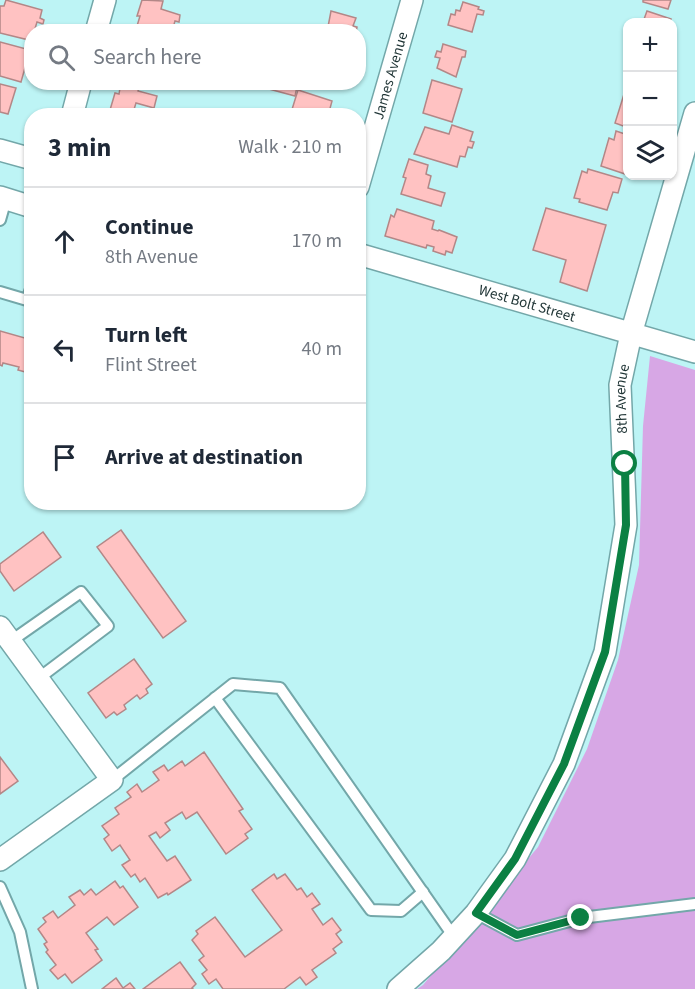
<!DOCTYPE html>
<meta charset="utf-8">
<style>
body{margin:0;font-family:"Source Sans 3",sans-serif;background:#f6f6f7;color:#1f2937}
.controls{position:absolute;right:18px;top:18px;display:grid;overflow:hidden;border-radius:12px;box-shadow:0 2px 4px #0004}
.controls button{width:54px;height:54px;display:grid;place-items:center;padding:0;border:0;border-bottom:2px solid #e0e1e3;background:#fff;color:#1f2937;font:30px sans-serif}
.stop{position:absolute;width:18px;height:18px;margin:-14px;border:4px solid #0b8043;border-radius:50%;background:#fff}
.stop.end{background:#0b8043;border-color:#fff;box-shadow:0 2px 6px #0008}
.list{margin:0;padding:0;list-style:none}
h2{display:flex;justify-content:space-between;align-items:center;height:78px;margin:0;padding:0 24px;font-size:26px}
h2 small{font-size:20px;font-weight:400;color:#747a83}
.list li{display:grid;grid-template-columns:39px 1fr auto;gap:18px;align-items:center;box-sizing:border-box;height:108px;padding:0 24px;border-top:2px solid #e0e1e3}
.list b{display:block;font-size:22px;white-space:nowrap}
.list p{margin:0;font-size:20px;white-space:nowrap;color:#747a83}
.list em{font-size:20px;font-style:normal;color:#747a83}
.icon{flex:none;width:33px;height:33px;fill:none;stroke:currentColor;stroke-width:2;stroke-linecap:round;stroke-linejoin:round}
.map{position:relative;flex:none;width:695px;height:989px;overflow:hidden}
.search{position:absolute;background:#fff;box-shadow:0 2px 4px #0004;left:24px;top:24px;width:342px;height:66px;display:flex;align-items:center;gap:15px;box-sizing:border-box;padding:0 21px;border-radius:24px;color:#747a83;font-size:22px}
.panel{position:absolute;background:#fff;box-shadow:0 2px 4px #0004;left:24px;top:108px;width:342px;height:402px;border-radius:24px}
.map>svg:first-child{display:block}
</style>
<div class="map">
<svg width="695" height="989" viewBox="0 0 695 989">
<rect width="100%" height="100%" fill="#bdf4f5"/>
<path fill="#d7a7e5" d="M650 356 695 370V989H417L423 985 538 847 587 749 618 660 639 565 643 426Z"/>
<g fill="#ffc2c2" stroke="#b38787" stroke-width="1.5">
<path d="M6 0 42 10 40 18 44 20 43 24 37 22 34 32H32L29 40 0 33V6H4Z"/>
<path d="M142 0 163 1 161 9 180 15 179 22 175 21 172 32H155L137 26 140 16H137Z"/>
<path d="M643 0H671L668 9 643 2Z"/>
<path d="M463 2 479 7 478 9 484 11 483 15 477 14 472 32 448 25 451 14 455 15 456 10 460 11Z"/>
<path d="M331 11 356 18 353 26 357 27 356 32H327Z"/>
<path d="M647 11 671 19 670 22H643Z"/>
<path d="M0 42 30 50 21 82 0 76Z"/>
<path d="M443 44 466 51 465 57H462L456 77 437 68 440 58 435 57 437 51 441 52Z"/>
<path d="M432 80 462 89 452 122 423 113Z"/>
<path d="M121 82H140L138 91 157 96 154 108 136 103 132 116 110 110 115 93 119 94Z"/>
<path d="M255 82H298L295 96 254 85Z"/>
<path d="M0 84 16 88 8 114 0 112Z"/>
<path d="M298 90 332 101 328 116H290Z"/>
<path d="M625 91H628L626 127 615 123Z"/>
<path d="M452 125 473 132 470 141 474 142 472 148 468 147 465 157 460 156 457 167 414 154 425 127 449 134Z"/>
<path d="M616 131 628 135V166L625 174 601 166 609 138 614 140Z"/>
<path d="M409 159 428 165 426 174 431 176 428 188 445 193 441 206 401 194 406 178 403 177Z"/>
<path d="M588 169 622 179 618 193 613 192 607 210 579 202 580 199 574 198 582 171 587 173Z"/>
<path d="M546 208 606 225 587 291 560 282 566 260 533 250Z"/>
<path d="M397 209 434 221 432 229 438 231 439 230 457 237 452 253 446 251 445 255 433 251 434 247 427 245 426 248 385 236 391 215 394 217Z"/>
<path d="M0 331 32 340V371L30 370 29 373 18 370 19 367 3 363 2 366 0 365Z"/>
<path d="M121 530 186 621 163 638 97 547Z"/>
<path d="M43 532 61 557 14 591 0 571V564Z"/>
<path d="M134 659 152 684 146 689 148 693 140 699 137 695 124 705 126 709 117 715 114 712 106 718 88 693Z"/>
<path d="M204 752 243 809 239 811 252 829 245 834 248 838 226 854 197 812 186 819 182 812 165 823 170 830 160 838 156 832 149 836 167 861 175 856 191 880 168 895 167 893 158 898 145 878 140 882 135 874 131 877 122 865 130 860 120 845 112 851 104 839 109 835 102 826 119 814 115 808 131 797 127 792 137 784 142 792 159 780 153 772 164 765 168 771 182 761 185 766Z"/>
<path d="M0 757 18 781 0 794Z"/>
<path d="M274 874 277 879 285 874 297 890 301 888 307 897 312 893 320 904 312 909 323 925 332 918 341 930 336 934 342 942 333 949 336 953 312 970 317 977 306 985 300 977 284 989H223L216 979 209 984 202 974 207 970 199 960 204 956 192 940 198 934 196 931 215 917 245 957 282 930 252 890Z"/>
<path d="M115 881 120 888 123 886 138 907 114 925 107 917 86 933 98 949 95 950 102 960 72 983 65 974 58 979 50 970 56 965 46 952 48 950 44 944 47 942 38 929 46 922 43 918 53 911 58 918 75 905 69 897 80 890 84 895 91 889 96 895Z"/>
<path d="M180 962 196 984 192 988 193 989H143Z"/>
<path d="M116 978 123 988 130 983 135 989H102Z"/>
</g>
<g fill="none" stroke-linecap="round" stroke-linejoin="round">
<g stroke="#73a7a9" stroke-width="14">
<g id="lane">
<path d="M0 220 6 199"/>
<path d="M0 292 27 300 32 286"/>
<path d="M11 641 81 592 108 626 39 678"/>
<path d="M215 698 371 910 401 911 423 892"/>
<path d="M112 780 233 684 280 688 454 937"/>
<path d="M0 887 20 932 32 989"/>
<path d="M476 913 517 935 581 918 695 904"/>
</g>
</g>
<g stroke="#73a7a9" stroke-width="24">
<g id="street">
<path d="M96 32 105 0"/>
<path d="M72 116 81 82"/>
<path d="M0 150 32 159"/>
<path id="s1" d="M358 187 412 0"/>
<path d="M0 197 32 207"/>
<path id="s2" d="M358 254 695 352"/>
<path d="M0 627 112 780 0 860"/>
<path id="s3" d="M398 989 441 951 476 913 515 859 564 764 605 652 626 525 620 385 631 334 695 113"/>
</g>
</g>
<use href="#lane" stroke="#fff" stroke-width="10"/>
<use href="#street" stroke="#fff" stroke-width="21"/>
</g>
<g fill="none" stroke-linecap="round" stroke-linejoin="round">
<path stroke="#0b8043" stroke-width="8" d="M581 918 517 935 476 913 515 859 564 764 605 652 626 525 625 464"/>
</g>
<g text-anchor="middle" stroke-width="6" stroke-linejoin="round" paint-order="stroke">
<g font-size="15" fill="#1e3334" stroke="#bdf4f5">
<text dy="5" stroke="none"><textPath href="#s1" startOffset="116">James Avenue</textPath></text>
<text dy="5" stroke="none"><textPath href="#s2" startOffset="176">West Bolt Street</textPath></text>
<text dy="5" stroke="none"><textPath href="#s3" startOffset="657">8th Avenue</textPath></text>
</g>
</g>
</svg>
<div class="controls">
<button>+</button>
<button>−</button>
<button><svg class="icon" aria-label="layers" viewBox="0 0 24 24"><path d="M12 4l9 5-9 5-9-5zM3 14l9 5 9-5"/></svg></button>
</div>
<div class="stop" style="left:625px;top:464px"></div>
<div class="stop end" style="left:581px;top:918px"></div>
<div class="search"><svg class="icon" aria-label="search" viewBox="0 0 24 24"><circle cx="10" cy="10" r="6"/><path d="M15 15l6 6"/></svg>Search here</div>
<section class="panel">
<h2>3 min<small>Walk · 210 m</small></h2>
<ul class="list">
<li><svg class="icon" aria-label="ahead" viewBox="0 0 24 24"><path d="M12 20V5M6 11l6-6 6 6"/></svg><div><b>Continue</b><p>8th Avenue</p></div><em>170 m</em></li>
<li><svg class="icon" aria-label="left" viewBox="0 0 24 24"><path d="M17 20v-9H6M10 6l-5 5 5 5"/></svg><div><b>Turn left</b><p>Flint Street</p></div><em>40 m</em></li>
<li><svg class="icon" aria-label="arrive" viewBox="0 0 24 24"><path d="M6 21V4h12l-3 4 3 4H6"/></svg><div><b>Arrive at destination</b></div></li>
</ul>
</section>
</div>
